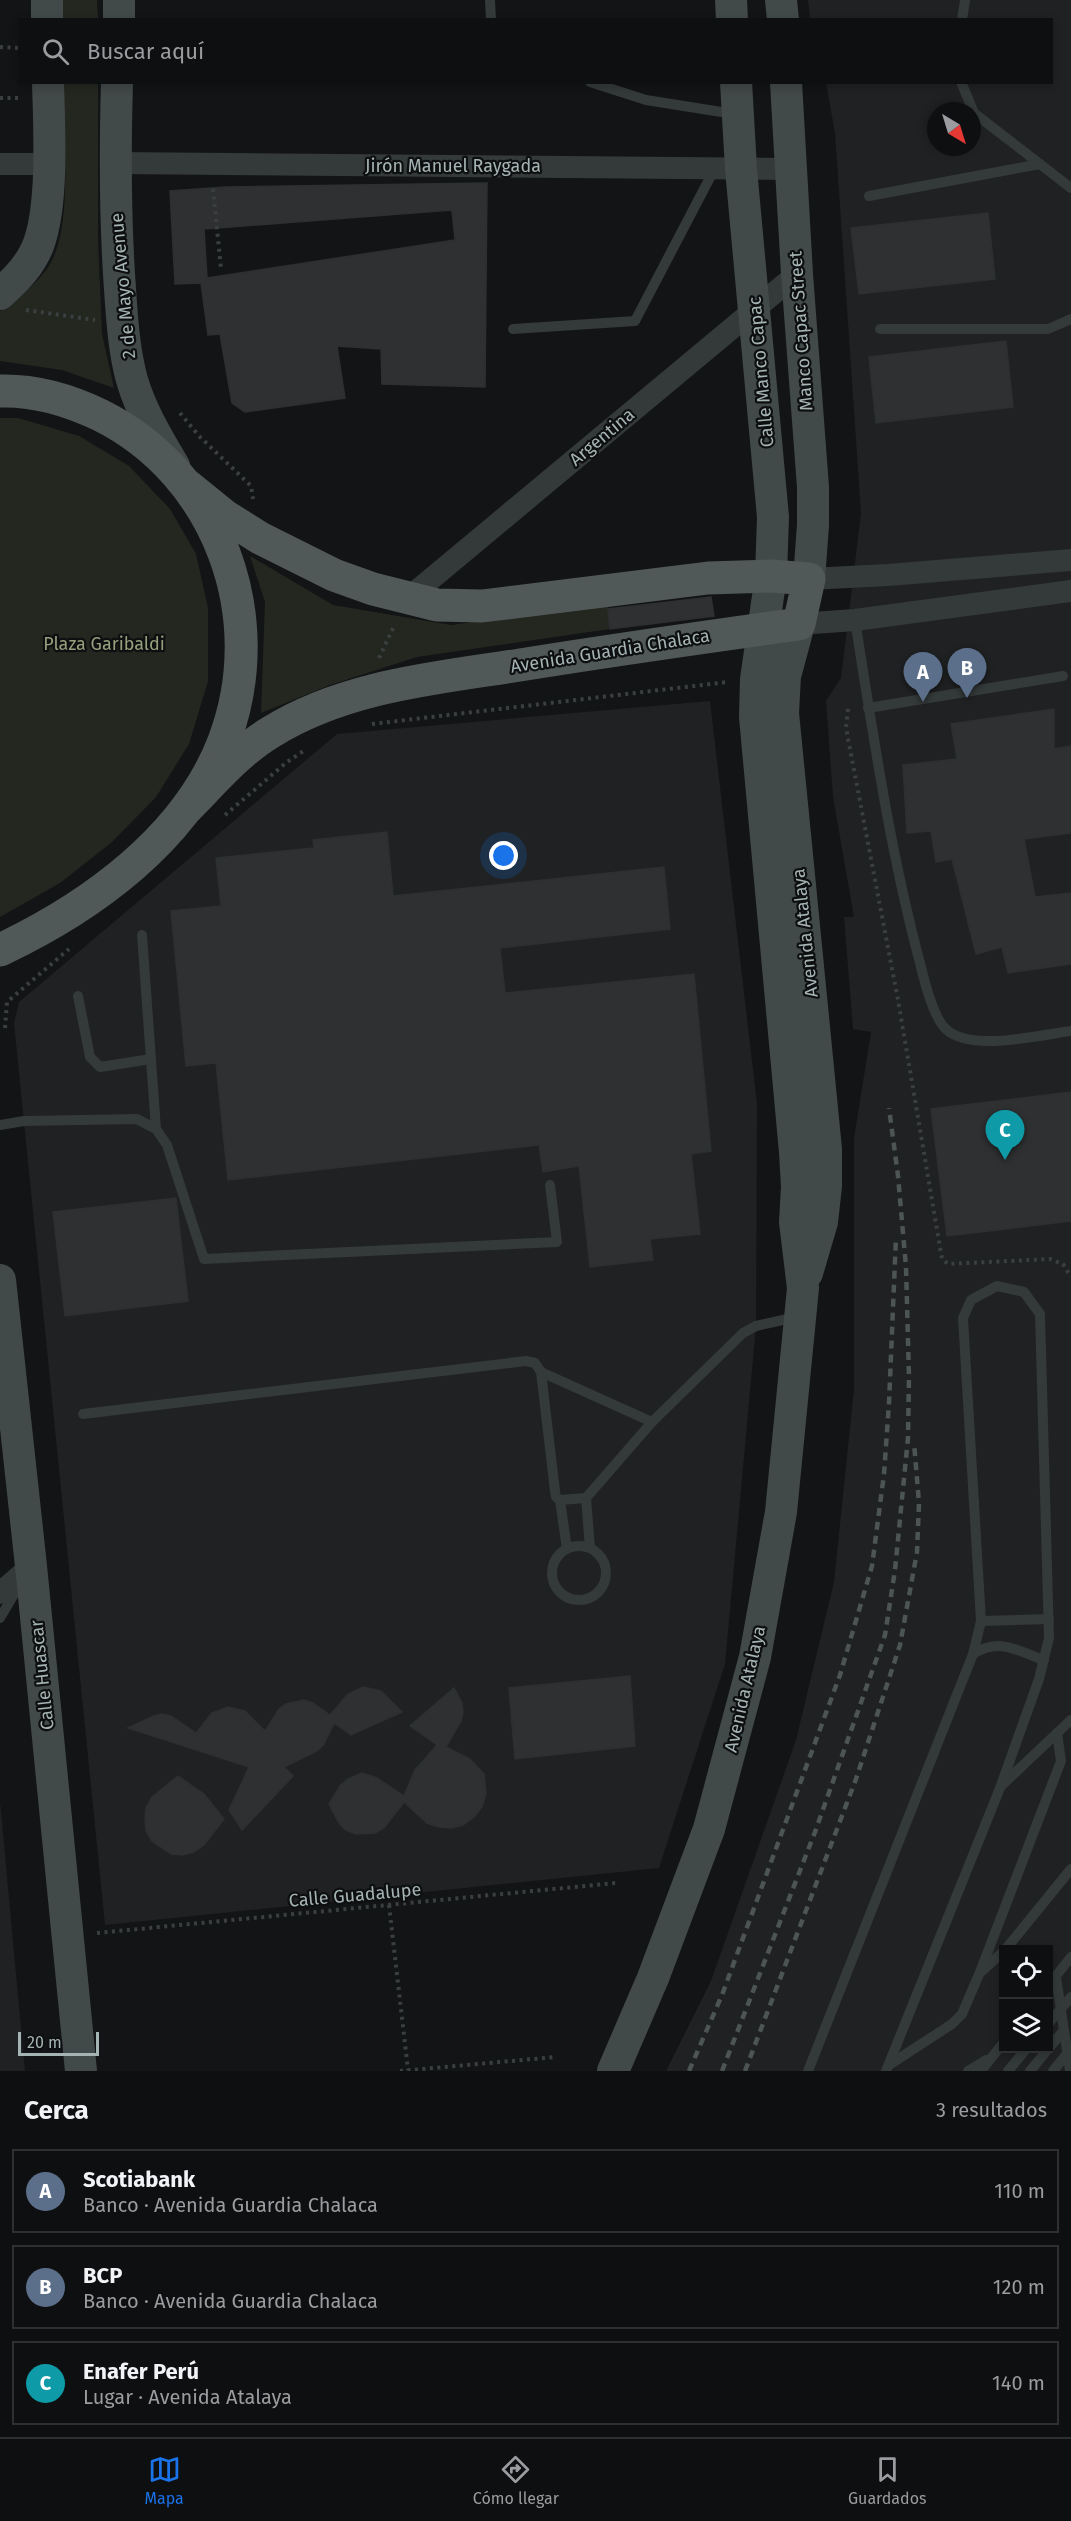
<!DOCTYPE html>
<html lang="es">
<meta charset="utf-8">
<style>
body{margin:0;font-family:"Fira Sans",sans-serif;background:#171819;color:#f1f3f6}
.controls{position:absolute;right:18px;bottom:18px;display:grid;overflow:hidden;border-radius:0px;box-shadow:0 3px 9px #0003}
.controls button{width:54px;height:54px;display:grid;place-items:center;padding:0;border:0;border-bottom:2px solid #2e2f30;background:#0e0f10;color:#f1f3f6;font:30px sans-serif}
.compass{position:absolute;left:927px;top:102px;width:54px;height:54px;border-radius:50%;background:#0e0f10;box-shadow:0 3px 9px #0003;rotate:142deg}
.scale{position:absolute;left:18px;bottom:15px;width:81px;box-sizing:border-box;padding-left:6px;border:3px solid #a5b4b3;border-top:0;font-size:16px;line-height:21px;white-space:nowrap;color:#a5b4b3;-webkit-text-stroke:4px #0e0f10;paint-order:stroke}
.you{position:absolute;left:504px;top:856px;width:21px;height:21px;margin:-15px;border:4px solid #fff;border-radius:50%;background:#1a73e8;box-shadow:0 0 0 9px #1a73e833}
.badge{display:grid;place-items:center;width:39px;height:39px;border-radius:50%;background:#1a73e8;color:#fff;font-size:20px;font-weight:700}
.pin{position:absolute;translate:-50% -50px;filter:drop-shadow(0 2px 3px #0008)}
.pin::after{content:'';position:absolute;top:32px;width:21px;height:18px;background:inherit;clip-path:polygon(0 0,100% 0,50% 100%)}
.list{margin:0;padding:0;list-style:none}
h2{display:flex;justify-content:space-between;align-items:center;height:78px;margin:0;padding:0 24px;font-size:26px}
h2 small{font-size:20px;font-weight:400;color:#9b9c9f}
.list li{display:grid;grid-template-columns:39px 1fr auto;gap:18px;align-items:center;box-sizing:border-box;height:84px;margin:0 12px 12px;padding:0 12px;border:2px solid #2e2f30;border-radius:0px}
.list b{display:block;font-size:22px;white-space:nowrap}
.list p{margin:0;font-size:20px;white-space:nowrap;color:#9b9c9f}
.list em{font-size:20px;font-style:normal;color:#9b9c9f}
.icon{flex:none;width:33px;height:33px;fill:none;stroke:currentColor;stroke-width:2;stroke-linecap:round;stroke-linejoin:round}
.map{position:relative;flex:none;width:1071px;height:2071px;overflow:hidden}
.search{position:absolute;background:#0e0f10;box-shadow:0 3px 9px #0003;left:18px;right:18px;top:18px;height:66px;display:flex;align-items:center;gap:15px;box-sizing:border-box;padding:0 21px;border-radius:0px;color:#9b9c9f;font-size:22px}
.sheet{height:366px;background:#0e0f10}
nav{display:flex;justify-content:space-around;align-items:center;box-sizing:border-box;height:84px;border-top:2px solid #2e2f30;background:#0e0f10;font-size:16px;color:#9b9c9f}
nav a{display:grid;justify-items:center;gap:3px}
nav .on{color:#1a73e8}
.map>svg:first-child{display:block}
</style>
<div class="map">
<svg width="1071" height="2071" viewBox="0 0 1071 2071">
<rect width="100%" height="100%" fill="#131415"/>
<g fill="#1f2122" fill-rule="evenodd">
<path d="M808 0H1071V2071H666L711 1981 796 1740 834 1582 854 1389V1138L871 1032 853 1029 844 917H854L833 797 826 701 841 678 861 513 835 133 826 83 1052 82V20L810 19ZM936 111H972V147H936ZM1004 1950H1048V2048H1004Z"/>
<path d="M710 701 757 1104 756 1326 725 1664 659 1868 105 1925 14 1023 19 1002 337 734Z"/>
<path d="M0 1801 25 2071H0Z"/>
</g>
<g fill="#242720">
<path d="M59 0H97L98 19H60Z"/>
<path d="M61 83H98V240L102 334 114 388 62 370 0 361V311C17 298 39 283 50 264 74 223 63 131 61 83Z"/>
<path d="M0 418H18L79 436 129 466 170 509 196 554 208 608V681L189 744 156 797 112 842 60 883 0 917Z"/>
<path d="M250 556 333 605 451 625 608 604 610 629 417 657 330 685 261 713 265 602Z"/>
</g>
<g fill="#2e3031" stroke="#2d3031" stroke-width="1.5" fill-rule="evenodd">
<path d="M487 183 485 387 382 384 381 349 337 346 345 398 245 412 232 403 220 334 208 335 201 283 175 284 170 191 226 187ZM452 210 455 240 207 278 204 229Z"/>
<path d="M988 213 995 279 859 294 851 228Z"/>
<path d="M1006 341 1013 407 876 423 869 357Z"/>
<path d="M711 597 714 616 610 629 608 609Z"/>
<path d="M1054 709V749L1071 746V833L1024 839 1035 897 1071 893V964L1008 973 1002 947 976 954 952 859 936 862 931 831 907 833 903 765 957 759 951 724Z"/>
<path d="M387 832 393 896 664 867 670 929 500 948 505 993 694 974 711 1151 691 1154 700 1234 650 1239 653 1260 590 1267 579 1166 543 1172 539 1145 228 1180 216 1063 186 1066 171 911 221 906 216 858 314 848 313 840Z"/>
<path d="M1071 1092V1221L947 1236 931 1109Z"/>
<path d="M176 1198 188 1301 65 1316 53 1212Z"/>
<path d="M630 1676 635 1746 515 1759 509 1688Z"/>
<path d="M363 1687 381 1691 402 1712 351 1735 334 1723 324 1744 317 1751 284 1767 293 1776 242 1830 229 1810 249 1767 128 1728 154 1716 162 1714 171 1716 196 1733 212 1713 228 1707 245 1711 265 1731 279 1709 286 1704 304 1700 313 1703 330 1715 348 1694Z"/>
<path d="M454 1688 462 1703 463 1712 461 1721 446 1747 470 1759 484 1774 486 1794 482 1807 474 1817 463 1825 451 1828 439 1827 427 1823 404 1802 384 1828 375 1833 356 1834 346 1830 339 1823 329 1804 340 1786 348 1779 362 1773 377 1778 404 1796 415 1770 437 1745 410 1726Z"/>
<path d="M178 1776 204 1794 224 1819 204 1845 194 1852 183 1855 171 1854 152 1841 146 1831 145 1819 146 1808 152 1797Z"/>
</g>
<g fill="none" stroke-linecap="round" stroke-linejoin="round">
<g stroke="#3a4040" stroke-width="4" stroke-dasharray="3 4.5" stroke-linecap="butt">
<path d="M0 47 20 48"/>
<path d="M0 98H20"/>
<path d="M213 189 221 269"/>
<path d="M26 310 95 320"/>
<path d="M180 413 199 436 251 486 253 499"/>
<path d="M379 658 395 624"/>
<path d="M848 709 846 728 898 1000 942 1259 948 1264 1050 1259 1063 1264 1071 1277"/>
<path d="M372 724 728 682"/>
<path d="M225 815 287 762 305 750"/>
<path d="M5 1028 7 1002 69 949"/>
<path d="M389 1905 408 2070"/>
<path d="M97 1933 616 1883"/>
<path d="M400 2071 556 2057"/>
</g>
<g stroke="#34393a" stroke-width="10">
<path d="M490 0 491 20"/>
<path d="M962 20 965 0"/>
<path d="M590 82 646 100 734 114"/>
<path d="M961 82 974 113 1071 188"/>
<path d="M869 196 1040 164"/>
<path d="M513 329 635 321 715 168"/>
<path d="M880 329H1048L1071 319"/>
<path d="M855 620C873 734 890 851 920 963 924 980 934 1020 947 1030 972 1052 1040 1035 1071 1031"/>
<path d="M868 708 1063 676"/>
<path d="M142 935 156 1129"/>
<path d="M78 996 90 1057 100 1067 151 1059"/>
<path d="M0 1125 24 1121 137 1119 156 1129 167 1145 204 1259 557 1242 550 1185"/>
<path d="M541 1372 652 1422"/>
<path d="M83 1414 526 1361 535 1363 541 1372 555 1491 556 1497 560 1500 567 1549"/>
<path d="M586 1498 590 1548"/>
<path d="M560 1500 586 1498 652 1422 743 1333 756 1326 796 1317"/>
<circle cx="579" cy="1573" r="27"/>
<path d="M0 1618 20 1584"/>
<path d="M981 1621 1049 1619"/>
<path d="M973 1654C1000 1637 1017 1651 1044 1660"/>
<path d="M1001 1786 1071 1720"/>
<path d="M1005 1950 1071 1869"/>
<path d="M982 1971 1004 1951"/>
<path d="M1056 1977 1070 2071"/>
<path d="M1048 1986 1071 1957"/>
<path d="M1048 2024 1071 1997"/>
<path d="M889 2065 952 2024 962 2014 980 1972 1061 1761 1057 1733"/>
<path d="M808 2071 973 1654 981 1621 963 1318 971 1300 997 1286 1024 1292 1040 1314 1049 1638 1039 1679 1000 1788 886 2071"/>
<path d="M968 2071 986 2060"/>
<path d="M981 2071 1004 2042"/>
<path d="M1008 2071 1027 2048"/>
<path d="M1030 2071 1064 2030"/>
<path d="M1053 2071 1070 2050"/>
</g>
<g stroke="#34393a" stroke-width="22">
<path d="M115 163 791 169"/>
<path d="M0 164H49"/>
<path d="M809 579 888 575 1071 560"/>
<path d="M407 599 797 274"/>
<path d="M799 624 855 620 1071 591"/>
<path d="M0 1593 31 1566"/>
</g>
<g stroke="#424949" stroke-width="32">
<path d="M47 0V20"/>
<path d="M731 0 732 20"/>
<path d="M781 0 783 20"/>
<path d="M119 20V0"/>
<path d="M117 82C115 151 115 220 120 289 122 319 124 351 132 380 141 411 158 439 174 466"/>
<path d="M786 82 797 274 813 487V525L809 579"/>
<path d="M0 294C12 283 25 271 33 256 55 220 49 126 48 82"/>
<path d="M799 624 785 676 783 713 826 1149V1186L822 1222 807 1273"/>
<path d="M0 1280 31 1566 81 2071"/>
<path d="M613 2071 653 1978 709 1829 755 1657 781 1512 803 1288 795 1222 797 1187 795 1152 755 717 756 679 771 576 773 517 741 169 736 82"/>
</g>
<g stroke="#515858" stroke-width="33">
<path d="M0 391C35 390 69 400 100 415 219 474 271 617 224 741 187 838 91 907 0 950"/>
<path d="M187 808C213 782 239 751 271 732 345 686 436 678 520 665 613 650 705 637 799 624L809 579 771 576 708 578 482 606 437 605 373 589 334 575 260 538 225 516 188 486"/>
</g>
<g stroke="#4d5454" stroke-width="4.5" stroke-dasharray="8 6" stroke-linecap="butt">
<path d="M689 2071 722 1995 840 1675 872 1566 884 1474 889 1403 896 1237"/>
<path d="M722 2071 815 1832 885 1635 895 1570 908 1438 909 1377 906 1267 898 1176 889 1108"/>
<path d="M745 2071 856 1779 900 1645 917 1552 919 1503 914 1443"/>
</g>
</g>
<g text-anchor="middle" stroke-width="4.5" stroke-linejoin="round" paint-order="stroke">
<g font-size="18" fill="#a5b4b3" stroke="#0e0f10">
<text x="453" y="172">Jirón Manuel Raygada</text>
<text transform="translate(123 286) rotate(-95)" y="6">2 de Mayo Avenue</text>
<text transform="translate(801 331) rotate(-94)" y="6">Manco Capac Street</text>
<text transform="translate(761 372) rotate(-95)" y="6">Calle Manco Capac</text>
<text transform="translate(602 437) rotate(-40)" y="6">Argentina</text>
<text transform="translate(610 651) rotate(-9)" y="6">Avenida Guardia Chalaca</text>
<text transform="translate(805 933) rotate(-96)" y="6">Avenida Atalaya</text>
<text transform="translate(42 1675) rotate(-96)" y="6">Calle Huascar</text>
<text transform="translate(745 1689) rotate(-77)" y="6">Avenida Atalaya</text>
<text transform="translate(355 1895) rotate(-5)" y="6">Calle Guadalupe</text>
</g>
<g font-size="18" fill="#969f7d" stroke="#0e0f10">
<text x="104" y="650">Plaza Garibaldi</text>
</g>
</g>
</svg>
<div class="controls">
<button><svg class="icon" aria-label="locate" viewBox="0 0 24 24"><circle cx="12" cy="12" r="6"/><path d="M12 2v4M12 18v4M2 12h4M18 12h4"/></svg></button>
<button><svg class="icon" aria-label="layers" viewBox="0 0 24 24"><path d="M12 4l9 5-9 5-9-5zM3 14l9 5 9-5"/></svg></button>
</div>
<svg class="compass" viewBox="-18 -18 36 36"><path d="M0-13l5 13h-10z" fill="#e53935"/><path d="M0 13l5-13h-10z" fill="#9b9c9f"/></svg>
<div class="scale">20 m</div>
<div class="you"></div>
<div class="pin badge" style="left:923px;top:702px;background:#5c6f8a">A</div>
<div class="pin badge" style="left:967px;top:698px;background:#5c6f8a">B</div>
<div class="pin badge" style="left:1005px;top:1160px;background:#0f9aa8">C</div>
<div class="search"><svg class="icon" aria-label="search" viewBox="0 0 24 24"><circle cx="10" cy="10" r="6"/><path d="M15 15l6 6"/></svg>Buscar aquí</div>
</div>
<section class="sheet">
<h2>Cerca<small>3 resultados</small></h2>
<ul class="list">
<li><span class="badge" style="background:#5c6f8a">A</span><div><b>Scotiabank</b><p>Banco · Avenida Guardia Chalaca</p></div><em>110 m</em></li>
<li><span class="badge" style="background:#5c6f8a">B</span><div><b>BCP</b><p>Banco · Avenida Guardia Chalaca</p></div><em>120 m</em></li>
<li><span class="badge" style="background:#0f9aa8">C</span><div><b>Enafer Perú</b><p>Lugar · Avenida Atalaya</p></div><em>140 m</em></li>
</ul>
</section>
<nav>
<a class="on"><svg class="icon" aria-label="map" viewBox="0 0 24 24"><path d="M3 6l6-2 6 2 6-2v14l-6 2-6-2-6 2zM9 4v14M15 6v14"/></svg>Mapa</a>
<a><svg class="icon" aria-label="directions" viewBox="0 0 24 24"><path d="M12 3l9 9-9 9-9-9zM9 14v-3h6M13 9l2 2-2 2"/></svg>Cómo llegar</a>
<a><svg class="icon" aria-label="saved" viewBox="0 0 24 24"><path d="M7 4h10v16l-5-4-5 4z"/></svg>Guardados</a>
</nav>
